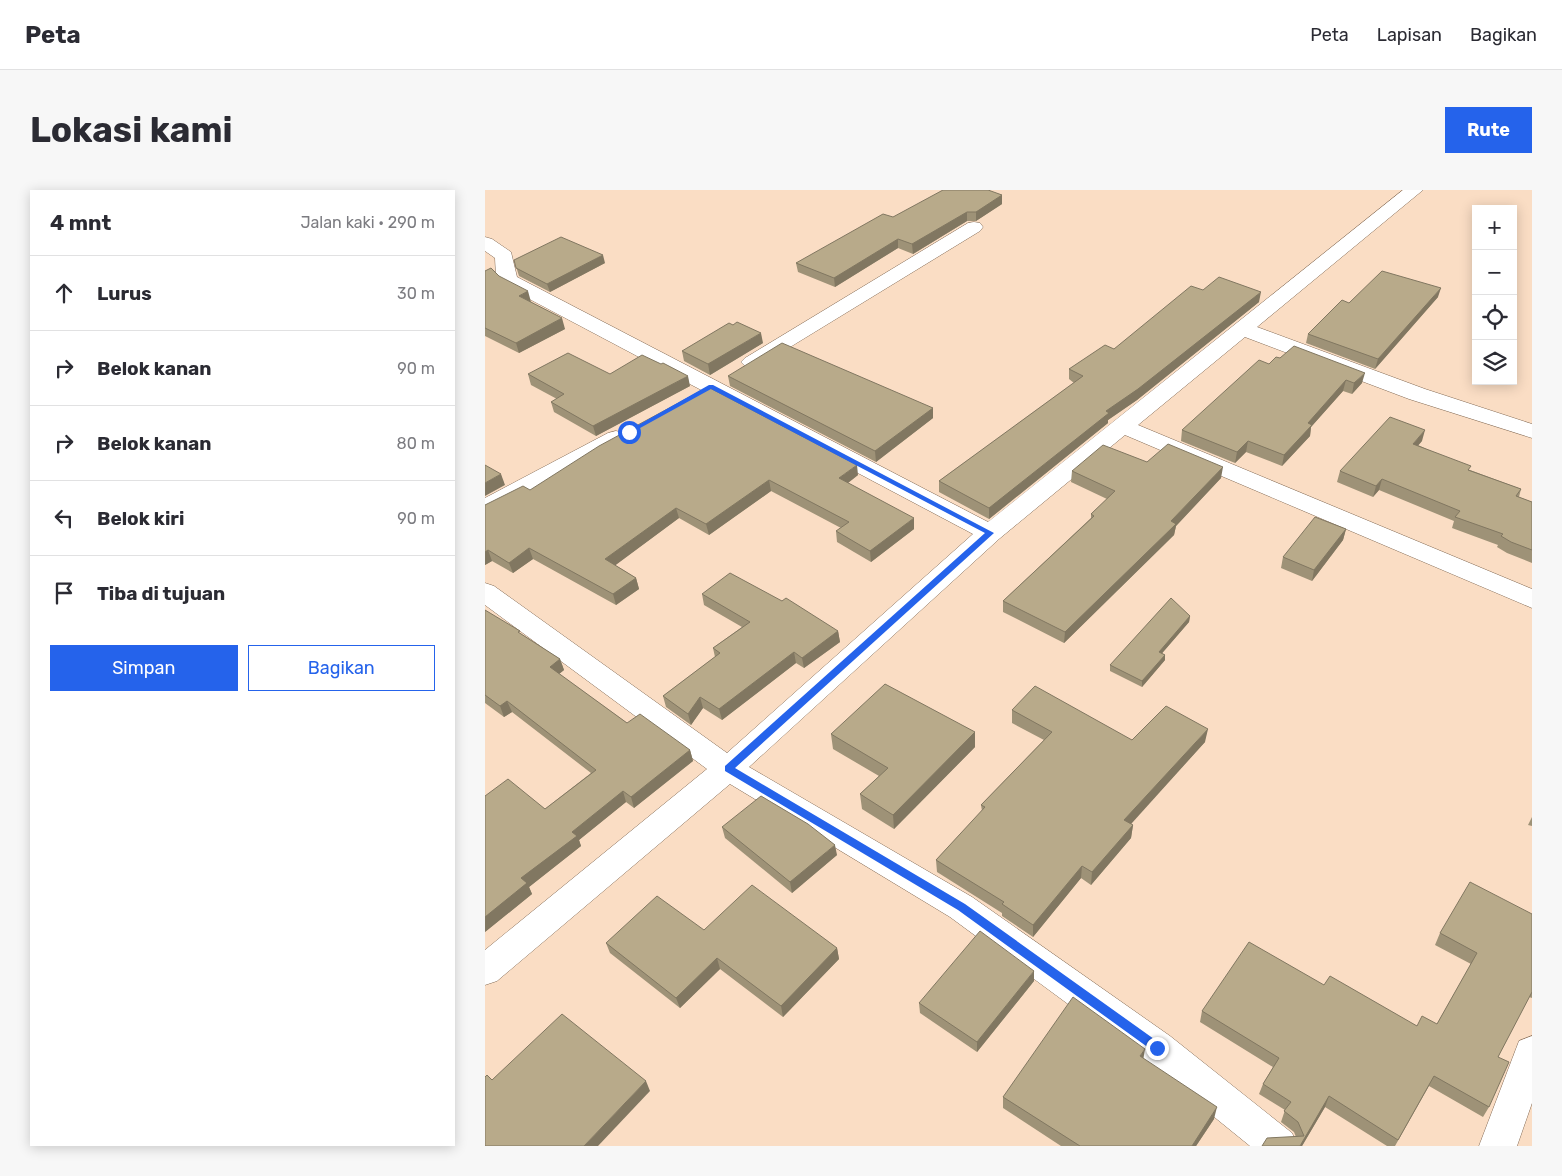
<!DOCTYPE html>
<html lang="id">
<meta charset="utf-8">
<style>
body{margin:0;font-family:Rubik,sans-serif;background:#f7f7f7;color:#2b2b33}
.controls{position:absolute;right:15px;top:15px;display:grid;overflow:hidden;border-radius:0px;box-shadow:0 2px 12px #0003}
.controls button{width:45px;height:45px;display:grid;place-items:center;padding:0;border:0;border-bottom:1px solid #e1e1e2;background:#fff;color:#2b2b33;font:25px sans-serif}
.stop{position:absolute;width:15px;height:15px;margin:-11px;border:4px solid #2563eb;border-radius:50%;background:#fff}
.stop.end{background:#2563eb;border-color:#fff;box-shadow:0 1px 5px #0008}
.list{margin:0;padding:0;list-style:none}
h2{display:flex;justify-content:space-between;align-items:center;height:65px;margin:0;padding:0 20px;font-size:21px}
h2 small{font-size:16px;font-weight:400;color:#7c7c81}
.list li{display:grid;grid-template-columns:32px 1fr auto;gap:15px;align-items:center;box-sizing:border-box;height:75px;padding:0 20px;border-top:1px solid #e1e1e2}
.list b{display:block;font-size:19px;white-space:nowrap}
.list em{font-size:16px;font-style:normal;color:#7c7c81}
.actions{display:flex;gap:10px;padding:15px 20px}
.actions a{flex:1;padding:11px 0;border:1px solid #2563eb;border-radius:0px;text-align:center;font-size:18px;color:#2563eb}
.actions .main{background:#2563eb;color:#fff}
.icon{flex:none;width:28px;height:28px;fill:none;stroke:currentColor;stroke-width:2;stroke-linecap:round;stroke-linejoin:round}
.map{position:relative;flex:none;width:1047px;height:956px;overflow:hidden;border-radius:0px}
header{display:flex;align-items:center;gap:30px;box-sizing:border-box;height:70px;padding:0 25px;background:#fff;border-bottom:1px solid #e1e1e2}
header strong{font-size:24px}
nav{display:flex;gap:28px;margin-inline-start:auto;font-size:18px}
.intro{display:flex;align-items:center;justify-content:space-between;box-sizing:border-box;height:120px;padding:0 30px}
h1{margin:0;font-size:35px}
.button{padding:12px 22px;border-radius:0px;background:#2563eb;color:#fff;font-size:18px;font-weight:700}
main{display:flex;gap:30px;padding:0 30px}
aside{flex:1;background:#fff;border-radius:0px;box-shadow:0 2px 12px #0003}
.map>svg:first-child{display:block}
</style>
<header>
<strong>Peta</strong>
<nav><a>Peta</a><a>Lapisan</a><a>Bagikan</a></nav>
</header>
<div class="intro"><h1>Lokasi kami</h1><a class="button">Rute</a></div>
<main>
<aside>
<h2>4 mnt<small>Jalan kaki · 290 m</small></h2>
<ul class="list">
<li><svg class="icon" aria-label="ahead" viewBox="0 0 24 24"><path d="M12 20V5M6 11l6-6 6 6"/></svg><div><b>Lurus</b></div><em>30 m</em></li>
<li><svg class="icon" aria-label="right" viewBox="0 0 24 24"><path d="M7 20v-9h11M14 6l5 5-5 5"/></svg><div><b>Belok kanan</b></div><em>90 m</em></li>
<li><svg class="icon" aria-label="right" viewBox="0 0 24 24"><path d="M7 20v-9h11M14 6l5 5-5 5"/></svg><div><b>Belok kanan</b></div><em>80 m</em></li>
<li><svg class="icon" aria-label="left" viewBox="0 0 24 24"><path d="M17 20v-9H6M10 6l-5 5 5 5"/></svg><div><b>Belok kiri</b></div><em>90 m</em></li>
<li><svg class="icon" aria-label="arrive" viewBox="0 0 24 24"><path d="M6 21V4h12l-3 4 3 4H6"/></svg><div><b>Tiba di tujuan</b></div></li>
</ul>
<div class="actions"><a class="main">Simpan</a><a>Bagikan</a></div>
</aside>
<div class="map">
<svg width="1047" height="956" viewBox="0 0 1047 956">
<rect width="100%" height="100%" fill="#faddc4"/>
<g fill="none" stroke-linecap="round" stroke-linejoin="round">
<g stroke="#826953" stroke-width="1">
<g id="street">
<path d="M918 0H938L772 137 940 199 1047 234V248L924 209 760 147 653 235 1047 399V418L640 245 514 349 264 577 487 707 685 846 807 943 813 956H765L659 870 465 727 245 594 12 791 0 795V760L222 579 0 415V393L9 396 242 563 488 344 18 95 11 87 10 68 0 61V47L7 49 26 62 32 87 503 332Z"/>
<path d="M489 32 495 33 498 37 495 41 274 176 267 178 260 176 256 172 260 168 483 33Z"/>
<path d="M131 241 139 243 142 248 139 253 9 323 0 326V308L123 243Z"/>
<path d="M1047 846V913L1032 956H994L1034 851Z"/>
</g>
</g>
<use href="#street" fill="#fff" fill-rule="evenodd"/>
</g>
<g fill="#9e9277">
<path d="M517 5V14L491 31H482L428 64 413 58 350 97 313 82 311 73 408 27Z"/>
<path d="M29 70 120 73 65 102 34 86Z"/>
<path d="M0 81 14 86 80 139 34 163 0 146Z"/>
<path d="M718 100 774 112 652 210 623 230V233L504 329 454 302V291L589 193 584 189V179L629 159Z"/>
<path d="M953 107 890 179 821 153 823 144 864 113Z"/>
<path d="M278 153 225 185 199 171 197 161Z"/>
<path d="M784 174 877 193 867 204 858 201 826 237 825 246 797 276 761 262 750 273 696 251 697 240Z"/>
<path d="M43 184H125L205 196 111 246 69 222 66 212 72 209 46 195Z"/>
<path d="M243 186 448 218V228L391 272 245 196Z"/>
<path d="M937 251 933 255 985 280 1036 299 1034 307 1047 312V373L1022 363 1012 357 1013 355 967 338 969 331 894 300 888 307 852 292 855 281Z"/>
<path d="M662 272 736 288 691 336 689 345 579 453 518 422V411L606 328V324L622 309 586 292 587 281Z"/>
<path d="M373 285 363 293 429 339 386 372 352 352 351 341 356 338 286 301 224 345 194 328 130 375 151 388 154 399 131 415 48 369 28 383 7 371 0 375V315L45 300Z"/>
<path d="M861 339 858 350 827 391 796 378 798 367Z"/>
<path d="M217 404 353 441 355 452 319 478 311 473 237 530 218 518 206 535 181 517 178 506 230 467 228 458 257 437 219 415Z"/>
<path d="M0 420 36 444 75 469 79 480 74 484 142 533 205 560 208 571 149 618 141 612 94 650 96 656 44 697 47 704 0 742 60 619 106 583 27 522 19 527 0 513Z"/>
<path d="M705 426 704 432 677 463 680 465V470L657 497 625 481V475Z"/>
<path d="M527 520 647 550 720 552 645 634 648 635 646 648 606 695 596 688 548 747 517 726V723L452 682 451 670 497 621 496 615 559 550 527 533Z"/>
<path d="M346 544 490 557 409 639 377 619 375 604 394 586 348 559Z"/>
<path d="M1047 627V636L1043 635Z"/>
<path d="M237 637 352 665 307 703 240 648Z"/>
<path d="M1047 724V808L1044 807 1013 867 1004 917 998 927 944 896 910 956H902L840 917 817 956 811 947 809 942 796 932 800 920 774 904 778 894 788 877 715 832 717 821 839 795 932 836 952 834 986 774 950 755 955 743Z"/>
<path d="M219 740 352 758 354 769 298 827 235 779 195 818 125 763 121 753Z"/>
<path d="M549 791 492 862 435 823 434 813Z"/>
<path d="M658 868 729 929 711 956H576L518 918V907Z"/>
</g>
<g fill="#817761">
<path d="M517 5V14L491 31V22Z"/>
<path d="M482 22V31L428 64 427 54Z"/>
<path d="M413 49V58L350 97 349 88Z"/>
<path d="M118 65 120 73 65 102 62 94Z"/>
<path d="M956 98 953 107 890 179 893 169Z"/>
<path d="M43 101 46 112 34 106Z"/>
<path d="M776 102 774 112 652 210 623 230V233L504 329V318L621 221Z"/>
<path d="M77 128 80 139 34 163 31 153Z"/>
<path d="M276 143 278 153 225 185 223 174Z"/>
<path d="M880 183 877 193 867 204 869 193Z"/>
<path d="M203 186 205 196 111 246 108 236Z"/>
<path d="M861 190 858 201 826 237 825 246 797 276 799 265 823 233Z"/>
<path d="M448 218V228L391 272 390 261Z"/>
<path d="M940 240 937 251 925 265 928 254Z"/>
<path d="M763 251 761 262 750 273 752 262Z"/>
<path d="M372 275 373 285 355 299 354 288Z"/>
<path d="M738 277 736 288 691 336 689 345 579 453 580 442Z"/>
<path d="M16 284 20 295 0 306V293Z"/>
<path d="M897 289 894 300 888 307 891 296Z"/>
<path d="M284 290 286 301 224 345 221 334Z"/>
<path d="M191 318 194 328 124 380 120 369Z"/>
<path d="M429 328V339L386 372 385 361Z"/>
<path d="M861 339 858 350 827 391 829 380Z"/>
<path d="M44 358 48 369 28 383 24 373Z"/>
<path d="M3 360 7 371 0 375V362Z"/>
<path d="M151 388 154 399 131 415 128 404Z"/>
<path d="M705 426 704 432 673 468 674 462Z"/>
<path d="M353 441 355 452 319 478 317 468Z"/>
<path d="M309 462 311 473 237 530 234 519Z"/>
<path d="M680 465V470L657 497V491Z"/>
<path d="M75 469 79 480 69 488 65 477Z"/>
<path d="M215 507 218 518 206 535 203 524Z"/>
<path d="M22 511 27 522 19 527 15 516Z"/>
<path d="M723 539 720 552 638 643 639 630Z"/>
<path d="M490 542V557L409 639 408 625Z"/>
<path d="M205 560 208 571 149 618 146 607Z"/>
<path d="M138 601 141 612 94 650 96 656 44 697 47 704 0 742V727L36 688 87 642Z"/>
<path d="M648 635 646 648 606 695 607 682Z"/>
<path d="M350 655 352 665 307 703 305 692Z"/>
<path d="M597 676 596 688 548 747V735Z"/>
<path d="M352 758 354 769 298 827 296 816Z"/>
<path d="M232 768 235 779 195 818 191 808Z"/>
<path d="M549 781V791L492 862V852Z"/>
<path d="M660 859 658 871 655 866Z"/>
<path d="M161 891 165 901 113 956H99Z"/>
<path d="M844 906 840 917 817 956H815Z"/>
<path d="M732 917 729 929 711 956H707Z"/>
</g>
<g fill="#b8aa8a" stroke="#817761">
<path d="M458 0H503L517 5 491 22H482L427 54 413 49 349 88 311 73 398 24 408 27Z"/>
<path d="M76 47 118 65 62 94 31 78 29 70Z"/>
<path d="M6 78 14 86 43 101 34 106 77 128 31 153 0 138V81Z"/>
<path d="M897 81 956 98 893 169 823 144 857 110 864 113Z"/>
<path d="M734 87 776 102 653 199 621 221 624 223 504 318 454 291 598 186 584 179 620 155 629 159 706 96 718 100Z"/>
<path d="M252 132 276 143 223 174 197 161 244 133 248 135Z"/>
<path d="M297 153 448 218 390 261 243 186Z"/>
<path d="M809 156 880 183 869 193 861 190 823 233 827 235 799 265 763 251 752 262 697 240 774 170 784 174 791 167 795 168Z"/>
<path d="M83 163 125 184 157 165 176 174 178 173 203 186 108 236 66 212 79 204 43 184Z"/>
<path d="M223 197 372 275 354 288 429 328 385 361 351 341 364 332 284 290 221 334 191 318 120 369 151 388 128 404 44 358 24 373 3 360 0 362V315L38 296 45 300 114 256Z"/>
<path d="M905 227 940 240 928 254 986 276 983 280 1036 299 1031 306 1047 312V360L1026 352 1016 346 1018 344 970 327 975 321 897 289 891 296 855 281Z"/>
<path d="M683 254 738 277 686 331 691 334 580 442 518 411 609 326 606 324 630 301 587 281 618 255 662 272Z"/>
<path d="M0 275 16 284 0 293Z"/>
<path d="M830 327 861 339 829 380 798 367Z"/>
<path d="M245 383 297 411 301 408 353 441 317 468 309 462 234 519 215 507 203 524 178 506 235 463 228 458 265 432 217 404Z"/>
<path d="M686 408 705 426 674 462 680 465 657 491 625 475Z"/>
<path d="M0 420 35 441 33 442 75 469 65 477 142 533 155 524 205 560 146 607 138 601 87 642 92 646 36 688 42 693 0 727V606L23 589 60 619 111 580 22 511 15 516 0 505Z"/>
<path d="M400 494 490 542 408 625 375 604 403 578 346 544Z"/>
<path d="M550 496 647 550 681 516 723 539 639 630 648 635 607 682 597 676 548 735 517 714 519 712 451 670 500 617 496 615 567 542 527 520Z"/>
<path d="M276 606 323 634 350 655 305 692 237 637Z"/>
<path d="M985 692 1047 724V802L1013 867 1024 872 1004 917 949 886 913 950 844 906 815 956H777L782 948 819 946 813 932 799 921 806 912 778 894 794 868 717 821 764 752 839 795 845 786 932 836 937 826 952 834 992 763 955 743Z"/>
<path d="M267 695 352 758 296 816 232 768 191 808 121 753 172 706 219 740Z"/>
<path d="M495 741 549 781 492 852 434 813Z"/>
<path d="M588 807 660 859 655 866 732 917 707 956H595L518 907Z"/>
<path d="M77 824 161 891 99 956H0V887L2 885 7 890Z"/>
</g>
<path fill="#2563eb" d="M224 195H228L509 343 250 578 480 714 676 854V861H668L473 720 240 581V576L500 343 226 199 146 243 141 242Z"/>
</svg>
<div class="controls">
<button>+</button>
<button>−</button>
<button><svg class="icon" aria-label="locate" viewBox="0 0 24 24"><circle cx="12" cy="12" r="6"/><path d="M12 2v4M12 18v4M2 12h4M18 12h4"/></svg></button>
<button><svg class="icon" aria-label="layers" viewBox="0 0 24 24"><path d="M12 4l9 5-9 5-9-5zM3 14l9 5 9-5"/></svg></button>
</div>
<div class="stop" style="left:144px;top:242px"></div>
<div class="stop end" style="left:672px;top:858px"></div>
</div>
</main>
